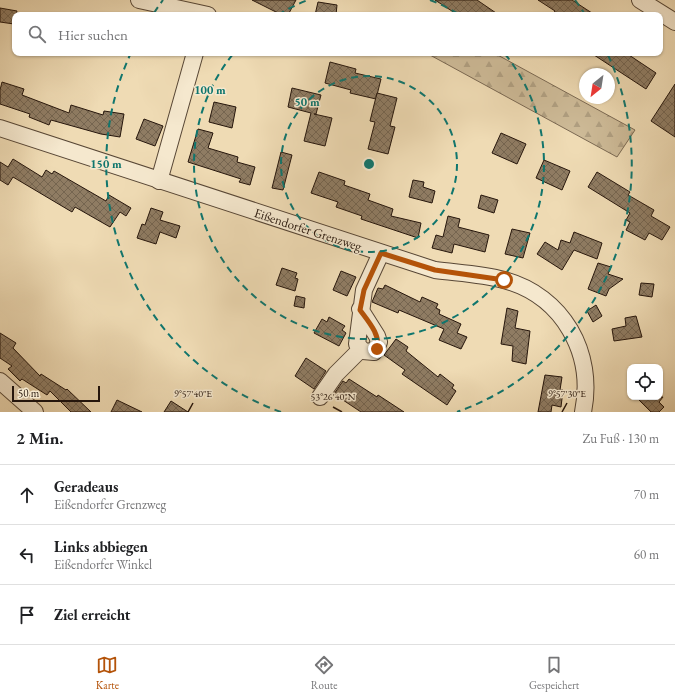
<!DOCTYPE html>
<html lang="de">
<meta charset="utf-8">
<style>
body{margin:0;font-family:"EB Garamond",serif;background:#f6f6f6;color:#202124}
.controls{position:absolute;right:12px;bottom:12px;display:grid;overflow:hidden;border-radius:8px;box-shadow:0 1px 3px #0004}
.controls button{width:36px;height:36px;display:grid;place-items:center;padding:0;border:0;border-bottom:1px solid #e0e0e0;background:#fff;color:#202124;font:20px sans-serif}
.compass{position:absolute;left:579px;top:68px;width:36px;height:36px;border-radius:50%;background:#fff;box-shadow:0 1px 3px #0004;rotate:210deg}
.scale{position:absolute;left:12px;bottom:10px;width:88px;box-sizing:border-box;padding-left:4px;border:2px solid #26160c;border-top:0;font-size:11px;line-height:14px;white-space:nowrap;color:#26160c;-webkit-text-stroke:3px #f5e8ce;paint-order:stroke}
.stop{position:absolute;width:12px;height:12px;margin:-9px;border:3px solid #b45309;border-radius:50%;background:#fff}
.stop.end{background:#b45309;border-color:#fff;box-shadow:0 1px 4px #0008}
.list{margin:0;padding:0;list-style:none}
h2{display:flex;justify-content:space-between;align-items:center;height:52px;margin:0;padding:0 16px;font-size:17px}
h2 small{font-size:13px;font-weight:400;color:#757577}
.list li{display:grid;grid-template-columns:26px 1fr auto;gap:12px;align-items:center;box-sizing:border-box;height:60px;padding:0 16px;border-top:1px solid #e0e0e0}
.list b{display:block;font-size:15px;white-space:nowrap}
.list p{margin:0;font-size:13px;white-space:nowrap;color:#757577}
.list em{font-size:13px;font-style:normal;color:#757577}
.icon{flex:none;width:22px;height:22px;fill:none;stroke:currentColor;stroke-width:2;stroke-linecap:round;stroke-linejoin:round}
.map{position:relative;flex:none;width:675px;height:412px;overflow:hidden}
.search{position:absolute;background:#fff;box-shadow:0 1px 3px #0004;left:12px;right:12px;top:12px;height:44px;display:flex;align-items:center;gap:10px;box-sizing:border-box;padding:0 14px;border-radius:8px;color:#757577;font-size:15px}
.sheet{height:232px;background:#fff}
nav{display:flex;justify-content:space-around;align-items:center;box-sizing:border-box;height:56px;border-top:1px solid #e0e0e0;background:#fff;font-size:11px;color:#757577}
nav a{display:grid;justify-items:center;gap:2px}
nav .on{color:#b45309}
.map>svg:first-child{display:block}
</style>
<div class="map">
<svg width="675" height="412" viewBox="0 0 675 412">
<defs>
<pattern id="forest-firs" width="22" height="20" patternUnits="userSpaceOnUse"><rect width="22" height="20" fill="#cdba97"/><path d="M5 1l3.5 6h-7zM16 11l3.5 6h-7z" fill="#b09f81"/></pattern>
<pattern id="building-cross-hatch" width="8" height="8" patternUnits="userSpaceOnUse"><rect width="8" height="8" fill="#8f7c63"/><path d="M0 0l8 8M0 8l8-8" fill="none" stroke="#756550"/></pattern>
</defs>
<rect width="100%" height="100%" fill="#efdbb4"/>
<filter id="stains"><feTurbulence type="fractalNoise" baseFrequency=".005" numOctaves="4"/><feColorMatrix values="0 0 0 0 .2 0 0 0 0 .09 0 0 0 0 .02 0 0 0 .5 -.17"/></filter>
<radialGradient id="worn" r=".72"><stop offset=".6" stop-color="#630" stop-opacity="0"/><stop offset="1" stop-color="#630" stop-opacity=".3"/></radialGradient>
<path fill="url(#forest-firs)" stroke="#7a6852" d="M421 53H494L635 130 617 157 430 55Z"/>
<g fill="url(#building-cross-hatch)" stroke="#26160c">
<path d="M252 0H296L288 15H282Z"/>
<path d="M435 0H477L499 15H458Z"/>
<path d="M538 0H572L595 15H552L555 11Z"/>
<path d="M318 2 337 5 336 15H315Z"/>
<path d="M0 8 17 11 14 24 0 22Z"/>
<path d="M591 53H626L656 73 646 89Z"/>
<path d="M330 62 356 69 355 73 381 79 376 99 350 93 351 90 325 83Z"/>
<path d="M2 82 24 89 22 95 69 113 71 105 103 115 104 111 124 114 120 137 101 134 51 120 49 125 29 117 30 114 0 104V90Z"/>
<path d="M675 84V137L651 121Z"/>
<path d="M292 88 321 95 316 114H314L332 118 325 146 304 141 311 113 288 107Z"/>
<path d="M377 93 397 98 390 126 395 127 388 154 368 149 375 122 370 121Z"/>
<path d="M214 102 236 107 232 128 209 122Z"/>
<path d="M144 119 163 126 155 146 136 139Z"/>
<path d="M198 129 213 133 208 148 238 157 237 162 255 167 250 185 239 182 241 179 188 162Z"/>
<path d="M501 133 526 144 517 164 492 153Z"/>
<path d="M281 152 292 155 283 190 272 188Z"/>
<path d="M13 159 42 177 46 170 52 174 54 171 106 201 109 195 131 208 126 216 120 212 110 227 75 207 72 212 13 177 8 185 0 180V162L8 167Z"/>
<path d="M544 160 570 171 562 190 536 178Z"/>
<path d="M319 172 345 181 344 185 370 194 368 200 393 209 391 216 421 223 418 238 361 219 362 216 336 207 338 202 311 193Z"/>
<path d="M597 172 630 192 628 195 654 210 651 216 670 227 662 240 649 233 645 240 626 230 630 222 626 220 630 213 588 187Z"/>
<path d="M413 180 424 182 423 187 435 191 432 203 409 197Z"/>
<path d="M481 195 498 200 494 213 478 208Z"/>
<path d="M151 208 163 212 160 220 180 226 176 238 160 232 156 244 137 238 142 224 145 225Z"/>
<path d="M448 216 460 219 458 227 489 235 485 252 454 244 452 253 432 248 436 235 443 237Z"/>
<path d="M512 229 530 233 523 258 505 254Z"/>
<path d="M574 232 602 243 597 259 574 250 562 270 537 254 545 242 558 250 561 240 570 243Z"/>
<path d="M598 263 611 267 608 274 623 279 609 289 606 296 588 289Z"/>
<path d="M282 268 297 273 295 278 298 279 295 291 276 285Z"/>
<path d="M341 271 356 277 347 296 333 290Z"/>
<path d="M641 283 654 284 652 297 639 295Z"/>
<path d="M385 285 420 302 422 297 438 304 436 308 440 310 439 314 461 324 457 333 467 337 461 349 439 340 444 329 399 310 398 313 372 302 378 288 383 289Z"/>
<path d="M296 296 305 298 304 308 294 306Z"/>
<path d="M596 305 602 316 593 322 587 311Z"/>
<path d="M507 308 518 311 515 328 530 331 526 364 512 361 513 346 501 344Z"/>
<path d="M636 316 642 337 614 341 612 329 626 326 625 318Z"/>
<path d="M329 317 345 326 342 330 346 333 339 346 314 333 322 319 327 322Z"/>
<path d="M0 333 16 343 13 348 40 376 41 374 66 390 67 389 91 412H71L50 391 47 395 22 379 20 381 8 369 12 366 0 358Z"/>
<path d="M396 339 408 347 406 351 438 377 440 374 454 385 452 388 456 391 447 405 402 374 405 370 384 355Z"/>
<path d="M306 358 326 371 314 389 295 376Z"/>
<path d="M545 375 562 377 560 390H563L561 407 552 405 551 412H538Z"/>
<path d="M349 379 377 397 378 395 404 412H361L334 394 343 381 346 383Z"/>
<path d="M636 397H663L659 402 664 407 659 412H651Z"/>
<path d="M117 400 142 412H111Z"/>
<path d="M171 401 188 412H164Z"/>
</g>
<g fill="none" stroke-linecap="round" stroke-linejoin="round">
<g stroke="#584736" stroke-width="18">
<g id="minor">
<path d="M139 0 208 15"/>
<path d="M640 0 675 22"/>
<path d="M0 128 435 270C458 273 482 274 504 280 563 296 595 353 583 412"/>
<path d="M159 181 195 53"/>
<path d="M360 309 377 336 379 342 374 352 363 351 357 344 364 290 381 253"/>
<path d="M0 381 35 412"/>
<path d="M320 397 336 374 360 350"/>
</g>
</g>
<use href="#minor" stroke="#f5e8ce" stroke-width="16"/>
</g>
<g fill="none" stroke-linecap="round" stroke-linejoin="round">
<path stroke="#b45309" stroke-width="5" d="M377 349C381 335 368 321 360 310L364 290 381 253 435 270 504 280"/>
</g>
<path fill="none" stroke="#26160c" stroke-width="1.5" d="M333 407 342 412M188 412 193 403M562 412 567 403"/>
<g fill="none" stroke="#0f766e" stroke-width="2" stroke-dasharray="7 5">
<circle cx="369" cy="164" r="88"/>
<path d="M278 15A175 175 0 0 1 308 0M430 0A175 175 0 0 1 460 15M505 54A175 175 0 1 1 233 54"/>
<path d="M281 412A263 263 0 0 1 130 55M154 13A263 263 0 0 1 163 0M575 0A263 263 0 0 1 584 13M608 55A263 263 0 0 1 457 412"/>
</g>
<g text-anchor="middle" stroke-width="3" stroke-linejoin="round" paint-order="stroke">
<g font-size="13" fill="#26160c" stroke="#f5e8ce">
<text transform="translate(308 229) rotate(18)" y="5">Eißendorfer Grenzweg</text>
</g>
</g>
<g font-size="10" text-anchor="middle" fill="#26160c" stroke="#f5e8ce" stroke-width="3" stroke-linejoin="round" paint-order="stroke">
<text x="193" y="397">9°57'40"E</text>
<text x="567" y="397">9°57'30"E</text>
<text x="333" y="400">53°26'40"N</text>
</g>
<circle cx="369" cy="164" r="6" fill="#0f766e" stroke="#f5e8ce" stroke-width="2"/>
<g font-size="12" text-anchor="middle" font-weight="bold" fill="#0f766e" stroke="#f5e8ce" stroke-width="3" stroke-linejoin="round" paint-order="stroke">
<text x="210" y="94">100 m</text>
<text x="307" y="106">50 m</text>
<text x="106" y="168">150 m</text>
</g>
<rect width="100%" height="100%" filter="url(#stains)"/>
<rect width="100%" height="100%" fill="url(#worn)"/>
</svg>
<div class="controls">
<button><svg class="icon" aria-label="locate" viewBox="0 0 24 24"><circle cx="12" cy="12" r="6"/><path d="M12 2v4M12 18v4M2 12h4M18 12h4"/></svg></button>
</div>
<svg class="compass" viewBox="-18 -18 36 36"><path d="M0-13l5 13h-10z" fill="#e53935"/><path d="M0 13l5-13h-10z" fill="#757577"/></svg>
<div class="scale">50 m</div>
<div class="stop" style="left:504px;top:280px"></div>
<div class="stop end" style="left:377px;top:349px"></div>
<div class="search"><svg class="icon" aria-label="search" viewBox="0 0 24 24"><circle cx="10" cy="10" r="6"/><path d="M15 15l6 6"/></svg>Hier suchen</div>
</div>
<section class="sheet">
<h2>2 Min.<small>Zu Fuß · 130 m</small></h2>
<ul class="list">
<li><svg class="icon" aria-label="ahead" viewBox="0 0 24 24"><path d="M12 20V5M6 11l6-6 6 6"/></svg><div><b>Geradeaus</b><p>Eißendorfer Grenzweg</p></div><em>70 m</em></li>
<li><svg class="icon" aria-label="left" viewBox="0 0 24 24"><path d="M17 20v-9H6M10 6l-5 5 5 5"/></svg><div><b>Links abbiegen</b><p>Eißendorfer Winkel</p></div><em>60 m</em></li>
<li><svg class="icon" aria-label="arrive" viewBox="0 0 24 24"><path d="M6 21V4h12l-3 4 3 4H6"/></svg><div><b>Ziel erreicht</b></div></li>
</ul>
</section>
<nav>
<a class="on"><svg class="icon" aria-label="map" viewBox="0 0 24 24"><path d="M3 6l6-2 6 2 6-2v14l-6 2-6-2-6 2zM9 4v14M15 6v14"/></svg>Karte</a>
<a><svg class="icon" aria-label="directions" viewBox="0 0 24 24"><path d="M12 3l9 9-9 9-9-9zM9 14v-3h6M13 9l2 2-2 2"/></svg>Route</a>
<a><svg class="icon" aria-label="saved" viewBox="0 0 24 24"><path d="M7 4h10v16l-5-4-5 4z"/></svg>Gespeichert</a>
</nav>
